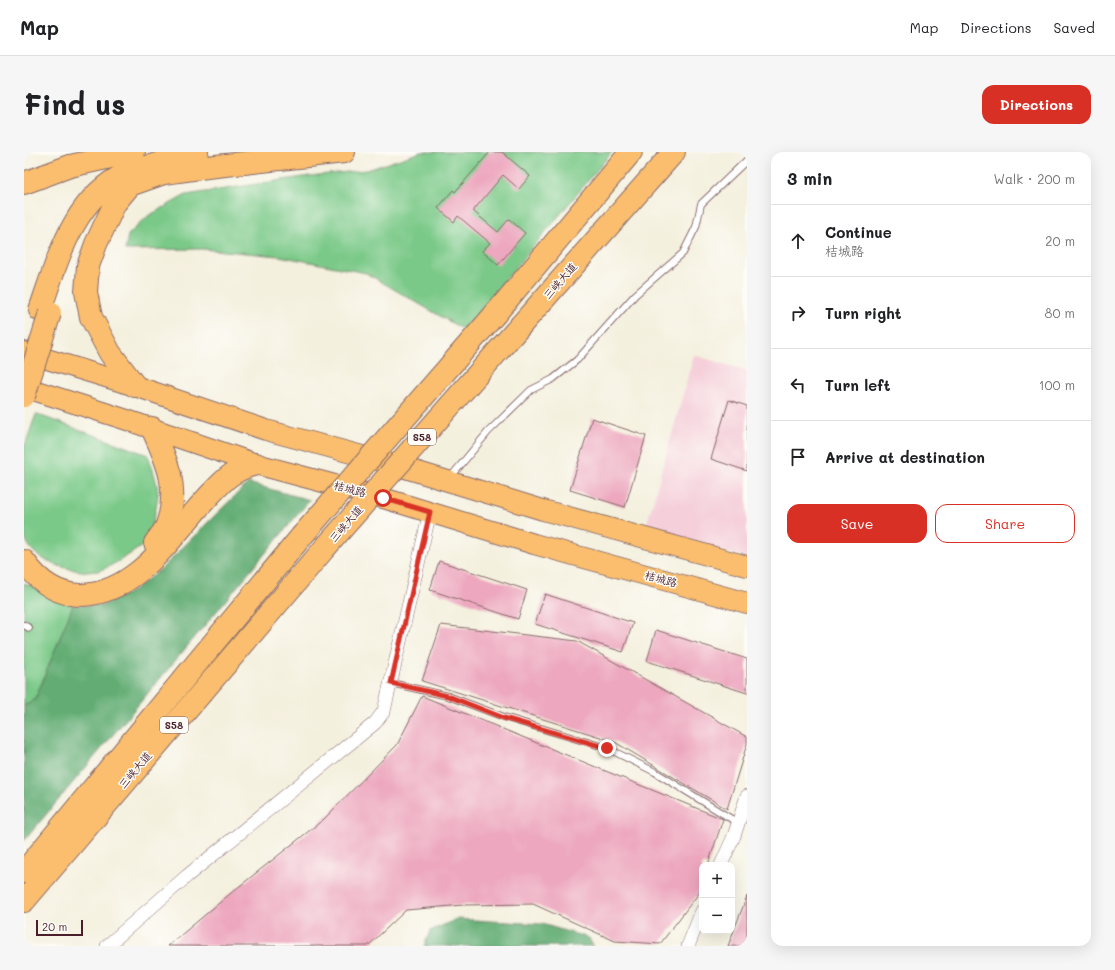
<!DOCTYPE html>
<meta charset="utf-8">
<style>
body{margin:0;font-family:Mali,"LXGW WenKai TC",sans-serif;background:#f6f6f6;color:#202124}
.controls{position:absolute;right:12px;bottom:12px;display:grid;overflow:hidden;border-radius:8px;box-shadow:0 4px 16px #0002}
.controls button{width:36px;height:36px;display:grid;place-items:center;padding:0;border:0;border-bottom:1px solid #e0e0e0;background:#fff;color:#202124;font:20px sans-serif}
.scale{position:absolute;left:12px;bottom:10px;width:47px;box-sizing:border-box;padding-left:4px;border:2px solid #4a1f2b;border-top:0;font-size:11px;line-height:14px;white-space:nowrap;color:#4a1f2b;-webkit-text-stroke:3px #fdfcf7;paint-order:stroke}
.stop{position:absolute;width:12px;height:12px;margin:-9px;border:3px solid #d93025;border-radius:50%;background:#fff}
.stop.end{background:#d93025;border-color:#fff;box-shadow:0 1px 4px #0008}
.list{margin:0;padding:0;list-style:none}
h2{display:flex;justify-content:space-between;align-items:center;height:52px;margin:0;padding:0 16px;font-size:17px}
h2 small{font-size:13px;font-weight:400;color:#757577}
.list li{display:grid;grid-template-columns:26px 1fr auto;gap:12px;align-items:center;box-sizing:border-box;height:72px;padding:0 16px;border-top:1px solid #e0e0e0}
.list b{display:block;font-size:15px;white-space:nowrap}
.list p{margin:0;font-size:13px;white-space:nowrap;color:#757577}
.list em{font-size:13px;font-style:normal;color:#757577}
.actions{display:flex;gap:8px;padding:12px 16px}
.actions a{flex:1;padding:9px 0;border:1px solid #d93025;border-radius:12px;text-align:center;font-size:14px;color:#d93025}
.actions .main{background:#d93025;color:#fff}
.icon{flex:none;width:22px;height:22px;fill:none;stroke:currentColor;stroke-width:2;stroke-linecap:round;stroke-linejoin:round}
.map{position:relative;flex:none;width:723px;height:794px;overflow:hidden;border-radius:12px}
header{display:flex;align-items:center;gap:24px;box-sizing:border-box;height:56px;padding:0 20px;background:#fff;border-bottom:1px solid #e0e0e0}
header strong{font-size:19px}
nav{display:flex;gap:22px;margin-inline-start:auto;font-size:14px}
.intro{display:flex;align-items:center;justify-content:space-between;box-sizing:border-box;height:96px;padding:0 24px}
h1{margin:0;font-size:28px}
.button{padding:10px 18px;border-radius:12px;background:#d93025;color:#fff;font-size:14px;font-weight:700}
main{display:flex;gap:24px;padding:0 24px}
aside{flex:1;background:#fff;border-radius:12px;box-shadow:0 4px 16px #0002}
.map>svg:first-child{display:block}
</style>
<header>
<strong>Map</strong>
<nav><a>Map</a><a>Directions</a><a>Saved</a></nav>
</header>
<div class="intro"><h1>Find us</h1><a class="button">Directions</a></div>
<main>
<div class="map">
<svg width="723" height="794" viewBox="0 0 723 794">
<rect width="100%" height="100%" fill="#fdfcf7"/>
<filter id="ink" filterUnits="userSpaceOnUse"><feTurbulence type="fractalNoise" baseFrequency=".025" numOctaves="2"/><feDisplacementMap in="SourceGraphic" scale="8" xChannelSelector="R" yChannelSelector="G"/><feConvolveMatrix kernelMatrix="1 2 1 2 8 2 1 2 1" color-interpolation-filters="sRGB"/></filter>
<filter id="wash" filterUnits="userSpaceOnUse"><feTurbulence type="fractalNoise" baseFrequency=".012" numOctaves="4" result="noise"/><feDisplacementMap in="SourceGraphic" scale="16" xChannelSelector="R" yChannelSelector="G"/><feGaussianBlur stdDeviation="0.9" result="paint"/><feColorMatrix in="noise" values="0 0 0 0 0 0 0 0 0 0 0 0 0 0 0 0 0 1.4 0 .05"/><feComposite in="paint" operator="in"/></filter>
<g filter="url(#wash)">
<rect width="100%" height="100%" fill="#f4f0de"/>
<path fill="#f5cfda" d="M670 203 723 219V406L621 378Z"/>
<g fill="#7ac988" stroke="#62745a">
<path d="M397 0H588L440 178 342 121 255 104 178 97 101 98 104 83 124 64 162 43 285 24 343 18Z"/>
<path d="M12 262 124 303C127 312 134 332 134 341 134 351 126 386 119 393 112 399 83 417 74 419 56 422 24 413 11 401 6 397 2 389 0 383V296Z"/>
<path d="M0 431 49 453 11 548 0 554Z"/>
</g>
<g fill="#63ad74" stroke="#566650">
<path d="M224 331 286 348 0 689V554L11 548 49 453 77 454 107 440 137 417 180 374Z"/>
<path d="M433 767 518 772 565 786 569 794H400L406 779Z"/>
</g>
<g id="blocks">
<g fill="#eda7bf">
<path d="M466 0H478L506 24 495 37 479 23 449 59 474 80 485 67 501 81 474 113 458 99 466 91 434 64 430 70 414 56 429 38 431 40Z"/>
<path d="M705 248 723 254V319L687 307Z"/>
<path d="M568 266 622 284 601 355 546 338Z"/>
<path d="M415 409 503 438 494 467 406 438Z"/>
<path d="M521 442 609 471 599 500 511 472Z"/>
<path d="M417 473 553 489 723 585V592L703 657 589 589 398 529Z"/>
<path d="M632 478 723 507V541L623 509Z"/>
<path d="M398 544 699 667 684 713H678V731L675 741 636 792 591 789 509 752 439 753 382 758 344 794H144L207 741 300 667 373 593Z"/>
<path d="M723 744V794H704Z"/>
</g>
</g>
</g>
<g filter="url(#ink)">
<use href="#blocks" fill-opacity="0" stroke="#86686a" stroke-width="1"/>
<g fill="none" stroke-linecap="round" stroke-linejoin="round">
<g stroke="#86686a" stroke-width="8">
<g id="service">
<path d="M426 326 464 280 507 238 529 227 553 208 611 143 659 101 672 75 677 52 723 8"/>
<path d="M0 473 5 476"/>
<path d="M367 531 424 544 480 565 583 596 631 620 714 671"/>
</g>
</g>
<g stroke="#86686a" stroke-width="14">
<g id="minor">
<path d="M697 713 710 684 723 644"/>
<path d="M83 794 163 724 351 571 360 559 406 360"/>
<path d="M664 794 678 759"/>
</g>
</g>
<g stroke="#86686a" stroke-width="22">
<g id="primary">
<path d="M0 200 111 234 242 278 368 312 519 358 723 414"/>
<path d="M0 235 100 267 232 312 359 346 510 392 723 451"/>
</g>
</g>
<g stroke="#86686a" stroke-width="24">
<g id="motorway">
<path d="M0 31 46 14 110 0"/>
<path d="M16 158C34 107 49 46 103 21 110 18 119 16 126 14 142 9 157 5 173 0"/>
<path d="M472 161 607 0"/>
<path d="M497 173 650 0"/>
<path d="M111 234 86 201 67 165 62 140 64 114 72 92 91 51 106 33 140 21 183 15 320 0"/>
<path d="M128 276C143 309 156 336 143 373 141 379 135 385 131 391"/>
<path d="M0 409C14 429 32 443 57 443 113 442 149 382 183 346 200 328 208 318 232 312"/>
<path d="M0 720 277 385"/>
<path d="M0 749 300 397"/>
</g>
</g>
<use href="#service" stroke="#fff" stroke-width="6"/>
<use href="#minor" stroke="#fff" stroke-width="13"/>
<use href="#primary" stroke="#fabe6e" stroke-width="20"/>
<use href="#motorway" stroke="#fabe6e" stroke-width="22"/>
<g stroke="#86686a" stroke-width="24" stroke-linecap="butt">
<g id="motorway-bridge">
<path d="M0 244 26 161"/>
<path d="M277 385 472 161"/>
<path d="M300 397 497 173"/>
</g>
</g>
<use href="#motorway-bridge" stroke="#fabe6e" stroke-width="22"/>
</g>
</g>
<g fill="none" stroke-linecap="round" stroke-linejoin="round" filter="url(#ink)">
<path stroke="#d93025" stroke-width="5" d="M359 346 406 360 367 531 424 544 480 566 583 596"/>
</g>
<g text-anchor="middle" stroke-width="3" stroke-linejoin="round" paint-order="stroke">
<g fill="#fdfcf7" stroke="#806168" stroke-width="1">
<rect x="384" y="277" width="28" height="16" rx="3"/>
<rect x="136" y="565" width="28" height="16" rx="3"/>
</g>
<g font-size="10" font-weight="bold" fill="#4a1f2b">
<text x="398" y="289">S58</text>
<text x="150" y="577">S58</text>
</g>
<g font-size="11" fill="#4a1f2b" stroke="#fdfcf7">
<text transform="translate(536 129) rotate(-49)" y="4">三峡大道</text>
<text transform="translate(326 337) rotate(15)" y="4">桔城路</text>
<text transform="translate(322 372) rotate(-49)" y="4">三峡大道</text>
<text transform="translate(637 427) rotate(15)" y="4">桔城路</text>
<text transform="translate(111 618) rotate(-50)" y="4">三峡大道</text>
</g>
</g>
</svg>
<div class="controls">
<button>+</button>
<button>−</button>
</div>
<div class="scale">20 m</div>
<div class="stop" style="left:359px;top:346px"></div>
<div class="stop end" style="left:583px;top:596px"></div>
</div>
<aside>
<h2>3 min<small>Walk · 200 m</small></h2>
<ul class="list">
<li><svg class="icon" aria-label="ahead" viewBox="0 0 24 24"><path d="M12 20V5M6 11l6-6 6 6"/></svg><div><b>Continue</b><p>桔城路</p></div><em>20 m</em></li>
<li><svg class="icon" aria-label="right" viewBox="0 0 24 24"><path d="M7 20v-9h11M14 6l5 5-5 5"/></svg><div><b>Turn right</b></div><em>80 m</em></li>
<li><svg class="icon" aria-label="left" viewBox="0 0 24 24"><path d="M17 20v-9H6M10 6l-5 5 5 5"/></svg><div><b>Turn left</b></div><em>100 m</em></li>
<li><svg class="icon" aria-label="arrive" viewBox="0 0 24 24"><path d="M6 21V4h12l-3 4 3 4H6"/></svg><div><b>Arrive at destination</b></div></li>
</ul>
<div class="actions"><a class="main">Save</a><a>Share</a></div>
</aside>
</main>
